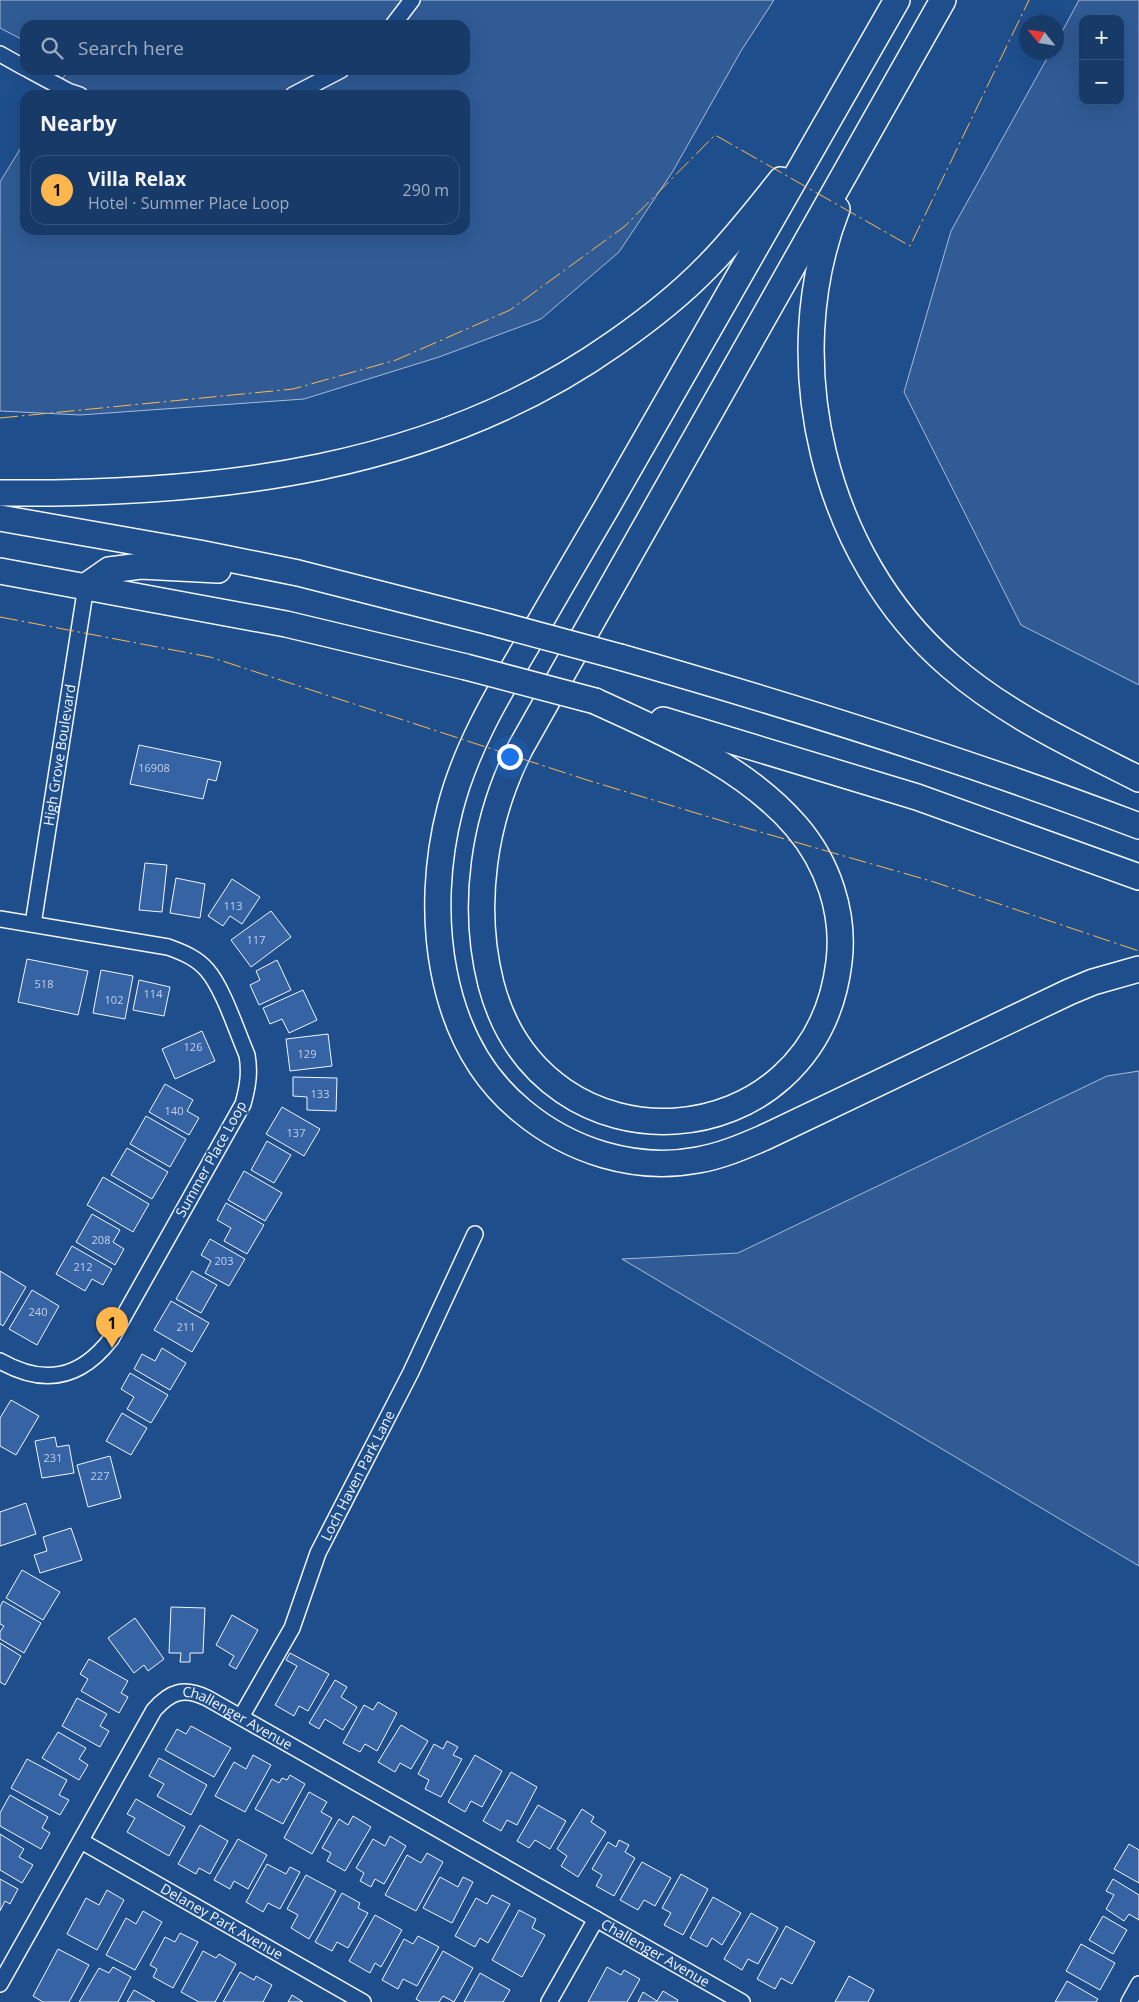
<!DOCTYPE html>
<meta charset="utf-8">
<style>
body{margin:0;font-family:"Open Sans",sans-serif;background:#244571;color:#f1f3f6}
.controls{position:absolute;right:15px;top:15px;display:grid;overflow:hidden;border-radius:10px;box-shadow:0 5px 20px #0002}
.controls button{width:45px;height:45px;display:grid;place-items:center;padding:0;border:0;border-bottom:1px solid #36547d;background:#173a69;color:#f1f3f6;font:25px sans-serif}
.compass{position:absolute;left:1019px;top:15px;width:45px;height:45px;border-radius:50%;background:#173a69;box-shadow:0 5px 20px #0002;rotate:300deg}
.you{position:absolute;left:509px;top:756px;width:18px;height:18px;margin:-12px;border:4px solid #fff;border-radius:50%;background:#1a73e8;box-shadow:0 0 0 8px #1a73e833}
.badge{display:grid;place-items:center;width:32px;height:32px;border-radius:50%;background:#ffb74d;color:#111;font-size:16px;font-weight:700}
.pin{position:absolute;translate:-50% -41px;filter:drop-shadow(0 1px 2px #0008)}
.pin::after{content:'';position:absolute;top:26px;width:18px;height:15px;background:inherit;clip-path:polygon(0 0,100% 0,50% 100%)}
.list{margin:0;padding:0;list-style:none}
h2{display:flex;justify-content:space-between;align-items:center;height:65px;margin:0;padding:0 20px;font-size:21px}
h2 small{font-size:16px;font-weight:400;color:#9eadc0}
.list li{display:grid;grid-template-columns:32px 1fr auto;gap:15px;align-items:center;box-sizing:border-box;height:70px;margin:0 10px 10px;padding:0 10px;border:1px solid #36547d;border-radius:15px}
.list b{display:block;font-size:19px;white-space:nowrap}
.list p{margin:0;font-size:16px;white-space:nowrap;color:#9eadc0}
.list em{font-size:16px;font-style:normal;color:#9eadc0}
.icon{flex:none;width:28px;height:28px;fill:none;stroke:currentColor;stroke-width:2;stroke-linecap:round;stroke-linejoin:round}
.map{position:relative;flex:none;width:1139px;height:2002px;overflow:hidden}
.search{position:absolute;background:#173a69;box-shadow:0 5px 20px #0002;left:20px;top:20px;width:450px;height:55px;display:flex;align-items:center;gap:12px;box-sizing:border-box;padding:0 18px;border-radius:15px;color:#9eadc0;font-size:19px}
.panel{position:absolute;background:#173a69;box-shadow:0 5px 20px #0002;left:20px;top:90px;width:450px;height:145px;border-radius:15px}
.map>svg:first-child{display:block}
</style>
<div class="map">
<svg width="1139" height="2002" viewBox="0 0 1139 2002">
<rect width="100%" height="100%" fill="#1f4e8c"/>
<g fill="#305b95" stroke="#a8bbd7" fill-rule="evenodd">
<path d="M0 0H774L741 51 673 171 619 252 541 319 439 357 304 399 80 415 0 411V182L25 141V230H465V95H53L68 70H465V25H25V41L0 28Z"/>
<path d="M1079 0H1139V685L1021 625 904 392 951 231 1050 53 1056 52 1057 41ZM1083 19H1120V101H1083Z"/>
<path d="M1139 1071V1566L622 1259 738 1253 1107 1076Z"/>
</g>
<g fill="#3563a3" stroke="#f2f6ff">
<path d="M139 745 221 762 216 781 208 779 203 799 130 784Z"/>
<path d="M145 863 167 865 162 912 139 910Z"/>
<path d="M176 878 205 884 200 918 170 913Z"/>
<path d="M232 879 260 897 242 924 230 916 223 926 208 916Z"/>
<path d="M271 911 291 937 251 967 231 940Z"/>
<path d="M27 959 88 971 78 1015 18 1002Z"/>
<path d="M277 960 291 990 259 1005 250 985 260 980 256 971Z"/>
<path d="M101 970 133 976 125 1019 93 1013Z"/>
<path d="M139 980 170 987 164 1016 133 1010Z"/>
<path d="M303 990 317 1020 289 1033 282 1019 270 1024 263 1008Z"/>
<path d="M202 1031 215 1061 175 1079 162 1049Z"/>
<path d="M328 1034 332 1066 290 1071 286 1039Z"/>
<path d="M293 1077 337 1078 336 1111 307 1110V1097L293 1096Z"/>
<path d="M165 1084 193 1100 187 1111 199 1118 189 1135 149 1112Z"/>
<path d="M282 1107 320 1129 304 1156 266 1134Z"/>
<path d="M146 1116 186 1139 170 1167 130 1144Z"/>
<path d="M267 1141 291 1155 274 1183 251 1170Z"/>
<path d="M127 1148 168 1172 152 1199 111 1175Z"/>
<path d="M244 1171 282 1193 265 1221 228 1200Z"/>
<path d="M103 1177 149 1204 133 1232 87 1205Z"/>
<path d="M226 1203 264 1225 247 1254 224 1241 231 1228 217 1220Z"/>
<path d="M92 1214 120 1230 113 1242 124 1249 115 1265 76 1242Z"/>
<path d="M210 1239 245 1259 229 1286 205 1273 211 1261 201 1255Z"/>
<path d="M72 1246 112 1269 103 1285 92 1279 85 1291 56 1274Z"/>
<path d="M0 1271 26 1287 3 1326 0 1324Z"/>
<path d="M192 1271 217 1285 201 1313 176 1299Z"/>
<path d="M32 1290 59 1306 37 1345 9 1329Z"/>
<path d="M171 1301 209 1323 192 1352 154 1330Z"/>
<path d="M162 1348 186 1363 170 1390 134 1369 142 1354 155 1361Z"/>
<path d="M130 1373 168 1395 151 1423 127 1409 134 1397 121 1389Z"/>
<path d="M11 1400 39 1416 16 1455 0 1446V1418Z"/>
<path d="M122 1413 147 1428 131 1455 106 1441Z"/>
<path d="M55 1437 57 1447 69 1445 74 1473 42 1478 35 1441Z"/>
<path d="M110 1456 121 1498 88 1507 77 1465Z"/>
<path d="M26 1503 36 1534 0 1546V1512Z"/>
<path d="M71 1528 82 1560 40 1573 34 1555 47 1551 43 1537Z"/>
<path d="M22 1570 60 1592 43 1620 6 1598Z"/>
<path d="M3 1601 41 1623 24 1653 0 1639V1632L4 1626 0 1624V1607Z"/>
<path d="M171 1607 205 1608 203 1653H190V1662H180L181 1653H169Z"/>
<path d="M232 1615 258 1630 236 1669 229 1665 234 1656 216 1645Z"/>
<path d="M135 1618 164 1659 148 1671 144 1665 134 1673 108 1638Z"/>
<path d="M0 1643 21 1656 5 1685 0 1682Z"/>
<path d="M290 1653 329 1674 308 1711 299 1706 294 1716 275 1705 297 1666 286 1660Z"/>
<path d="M89 1659 128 1681 121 1693 128 1697 119 1713 81 1691 88 1679 80 1674Z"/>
<path d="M335 1680 347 1687 341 1697 357 1707 343 1730 325 1719 319 1729 309 1723Z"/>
<path d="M77 1698 107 1714 100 1726 109 1731 100 1747 62 1726Z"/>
<path d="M378 1702 397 1713 377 1751 365 1744 360 1752 343 1743 364 1705 373 1710Z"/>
<path d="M401 1725 428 1741 411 1769 400 1763 395 1772 378 1762Z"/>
<path d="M191 1726 231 1748 214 1777 165 1750 177 1729 186 1734Z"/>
<path d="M58 1732 86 1748 79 1759 88 1765 79 1780 42 1758Z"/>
<path d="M447 1741 458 1747 453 1755 462 1759 441 1797 425 1789 429 1780 418 1774 434 1744 443 1749Z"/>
<path d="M253 1755 271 1765 245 1812 215 1796 234 1762 246 1769Z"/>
<path d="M475 1755 502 1771 482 1807 471 1801 465 1812 448 1802Z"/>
<path d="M159 1758 207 1785 191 1815 157 1796 164 1784 149 1776Z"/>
<path d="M27 1759 67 1780 59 1795 69 1800 60 1815 11 1788Z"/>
<path d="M511 1772 537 1787 517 1825 507 1820 501 1831 483 1821Z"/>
<path d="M290 1775 305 1784 283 1824 255 1809 272 1779 279 1783 282 1778 287 1780Z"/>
<path d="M309 1792 327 1802 321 1812 332 1818 312 1854 284 1838Z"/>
<path d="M10 1795 48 1817 42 1828 50 1833 41 1849 0 1826V1813Z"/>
<path d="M136 1799 185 1827 169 1856 127 1832 135 1818 127 1814Z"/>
<path d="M538 1805 566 1821 550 1849 535 1840 529 1848 517 1841Z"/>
<path d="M582 1809 594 1817 591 1822 606 1832 578 1877 561 1866 567 1856 557 1849Z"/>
<path d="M353 1816 371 1827 345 1871 327 1861 331 1853 322 1848 339 1819 348 1825Z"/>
<path d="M200 1825 228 1841 210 1874 199 1868 196 1874 178 1864Z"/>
<path d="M0 1834 24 1849 19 1857 33 1865 22 1883 0 1870Z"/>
<path d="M390 1836 406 1846 384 1884 375 1879 371 1887 360 1881 364 1873 356 1868 373 1839 385 1846Z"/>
<path d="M238 1839 267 1855 248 1889 234 1881 230 1889 214 1880Z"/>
<path d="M619 1840 629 1845 625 1852 635 1858 614 1896 596 1886 602 1875 592 1869 608 1842 616 1847Z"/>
<path d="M1129 1844 1139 1850V1883L1114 1869Z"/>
<path d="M427 1853 443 1862 416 1911 385 1895 407 1855 421 1863Z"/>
<path d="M642 1862 671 1878 655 1906 644 1900 638 1910 620 1900Z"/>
<path d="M267 1864 286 1874 290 1867 300 1872 280 1909 268 1903 263 1912 246 1902Z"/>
<path d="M681 1874 708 1889 683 1935 664 1925 671 1913 662 1908Z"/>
<path d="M306 1875 336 1891 309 1939 291 1928 298 1915 287 1909Z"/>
<path d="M440 1877 458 1887 463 1877 473 1882 452 1923 423 1908Z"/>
<path d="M0 1879 18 1889 10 1904 5 1901 0 1911Z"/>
<path d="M1113 1879 1139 1895V1920L1129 1914 1124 1921 1106 1909 1114 1895 1106 1891Z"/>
<path d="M107 1890 124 1900 97 1950 67 1934 86 1898 99 1905Z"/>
<path d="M342 1893 360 1903 358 1908 368 1913 348 1948 337 1942 332 1951 315 1942Z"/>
<path d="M492 1895 510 1904 488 1943 480 1938 475 1947 455 1936 476 1898 487 1904Z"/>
<path d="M713 1897 741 1913 722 1945 712 1938 707 1947 690 1938Z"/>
<path d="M519 1910 536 1919 532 1928 545 1935 522 1977 492 1960Z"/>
<path d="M143 1911 162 1922 135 1970 106 1955 126 1918 136 1924Z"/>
<path d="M751 1913 778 1928 758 1964 748 1959 742 1970 724 1959Z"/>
<path d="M375 1915 402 1930 381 1967 375 1963 370 1973 349 1961Z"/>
<path d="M1103 1916 1127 1930 1113 1954 1089 1940Z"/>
<path d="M786 1926 815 1942 792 1984 781 1978 775 1989 757 1979Z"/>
<path d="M180 1933 198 1942 173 1988 153 1977 157 1969 150 1965 165 1937 175 1942Z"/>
<path d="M418 1936 439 1947 417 1986 403 1979 398 1989 382 1980 404 1939 413 1944Z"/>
<path d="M1081 1944 1115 1963 1100 1990 1066 1971Z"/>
<path d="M58 1949 89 1965 69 2002H43L33 1996Z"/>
<path d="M203 1951 216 1958 219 1954 236 1964 215 2002H199L181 1992Z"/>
<path d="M443 1951 473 1968 454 2002 443 1996 439 2002H421L416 1999Z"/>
<path d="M113 1967 131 1977 118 2002H79L99 1968 109 1973Z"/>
<path d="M607 1967 621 1975 624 1970 640 1979 627 2002H588Z"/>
<path d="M240 1972 254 1980 256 1976 272 1985 263 2002H223Z"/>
<path d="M480 1973 510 1990 503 2002H464Z"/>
<path d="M849 1976 874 1990 868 2002H835Z"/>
<path d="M1067 1981 1098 1999 1096 2002H1055Z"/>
<path d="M134 1990 155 2002H127Z"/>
<path d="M663 1991 678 2000 677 2002H638L643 1992 657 2001Z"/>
<path d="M292 1995 303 2002H288Z"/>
</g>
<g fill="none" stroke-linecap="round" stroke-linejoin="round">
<g stroke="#f2f6ff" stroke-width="18">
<g id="minor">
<path d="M393 25 412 0"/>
<path d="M0 54 25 68"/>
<path d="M29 70 68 91 80 95"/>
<path d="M293 95 341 70"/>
<path d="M0 919 168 947C182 952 197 958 207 970 223 988 237 1032 247 1055 250 1072 248 1086 243 1104L111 1339C80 1379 44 1386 0 1361"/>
<path id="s1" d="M33 924 86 586"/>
<path id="s2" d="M241 1717 292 1628 318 1553 411 1372 475 1234"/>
<path id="s3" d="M81 1841 363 2002"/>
<path id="s4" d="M0 1984 154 1710C171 1691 184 1687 207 1698L742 2002"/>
<path d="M549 2002 596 1919"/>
<path d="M1129 2002 1139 1984"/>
</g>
</g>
<g stroke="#f2f6ff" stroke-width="28">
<g id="trunk">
<path d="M897 0C800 169 704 339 607 507 580 553 553 599 527 645 496 697 465 750 450 809 424 910 436 1041 522 1111 570 1151 635 1172 698 1160 721 1156 742 1147 763 1138L1069 992 1093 982 1139 969"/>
<path d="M837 209C777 362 824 557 949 665 1005 714 1072 745 1139 779"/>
<path d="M0 493C216 495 434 471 615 343 648 320 679 296 707 267 734 240 757 210 781 180"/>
<path d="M0 518 199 553 298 573 490 622"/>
<path d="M0 571 286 624 466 667"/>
<path d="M86 586 109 570 141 566 218 570"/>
<path d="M620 657C795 707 969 761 1139 826"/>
<path d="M595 701C666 734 743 765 796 826 828 863 845 913 839 962 815 1162 542 1179 491 984 471 905 484 819 521 747L943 0"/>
<path d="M663 720 917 797 1139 877"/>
</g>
</g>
<use href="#minor" stroke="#1f4e8c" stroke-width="15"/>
<use href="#trunk" stroke="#1f4e8c" stroke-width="25"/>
<g stroke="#f2f6ff" stroke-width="28" stroke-linecap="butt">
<g id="trunk-bridge">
<path d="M490 622 620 657"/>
<path d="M466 667 595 701"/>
</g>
</g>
<use href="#trunk-bridge" stroke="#1f4e8c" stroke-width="25"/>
<g stroke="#ffb74d" stroke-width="1" stroke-dasharray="18 4 2.5 4" stroke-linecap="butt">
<path d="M0 418 293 389 396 360 510 310 625 226 715 135 910 246 1029 0"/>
<path d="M0 617 210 657 587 780 729 823 931 881 1139 951"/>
</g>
</g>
<g text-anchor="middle" stroke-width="4" stroke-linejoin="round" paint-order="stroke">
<g font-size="11" fill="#c3d1e8">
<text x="154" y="772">16908</text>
<text x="233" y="910">113</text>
<text x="256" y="944">117</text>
<text x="44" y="988">518</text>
<text x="153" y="998">114</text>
<text x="114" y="1004">102</text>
<text x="193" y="1051">126</text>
<text x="307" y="1058">129</text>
<text x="320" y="1098">133</text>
<text x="174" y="1115">140</text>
<text x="296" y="1137">137</text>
<text x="101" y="1244">208</text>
<text x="224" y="1265">203</text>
<text x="83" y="1271">212</text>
<text x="38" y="1316">240</text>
<text x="186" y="1331">211</text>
<text x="53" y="1462">231</text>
<text x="100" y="1480">227</text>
</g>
<g font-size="14" fill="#f2f6ff" stroke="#1f4e8c">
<text dy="5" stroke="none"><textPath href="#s1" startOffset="171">High Grove Boulevard</textPath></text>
<text transform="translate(211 1159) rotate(-61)" y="5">Summer Place Loop</text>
<text dy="5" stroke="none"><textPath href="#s2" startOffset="269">Loch Haven Park Lane</textPath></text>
<text dy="5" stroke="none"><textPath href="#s4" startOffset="410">Challenger Avenue</textPath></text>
<text dy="5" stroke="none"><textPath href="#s3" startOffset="162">Delaney Park Avenue</textPath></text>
<text dy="5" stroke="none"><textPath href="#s4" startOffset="890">Challenger Avenue</textPath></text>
</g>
</g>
</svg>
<div class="controls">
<button>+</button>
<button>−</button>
</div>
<svg class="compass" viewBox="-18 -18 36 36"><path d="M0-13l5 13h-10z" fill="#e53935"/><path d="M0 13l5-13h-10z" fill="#9eadc0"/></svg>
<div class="you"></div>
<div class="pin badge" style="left:112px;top:1348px">1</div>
<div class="search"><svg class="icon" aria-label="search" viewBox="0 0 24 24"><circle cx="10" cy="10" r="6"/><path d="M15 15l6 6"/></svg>Search here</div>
<section class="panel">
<h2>Nearby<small></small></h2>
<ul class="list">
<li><span class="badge">1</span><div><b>Villa Relax</b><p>Hotel · Summer Place Loop</p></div><em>290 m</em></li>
</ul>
</section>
</div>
